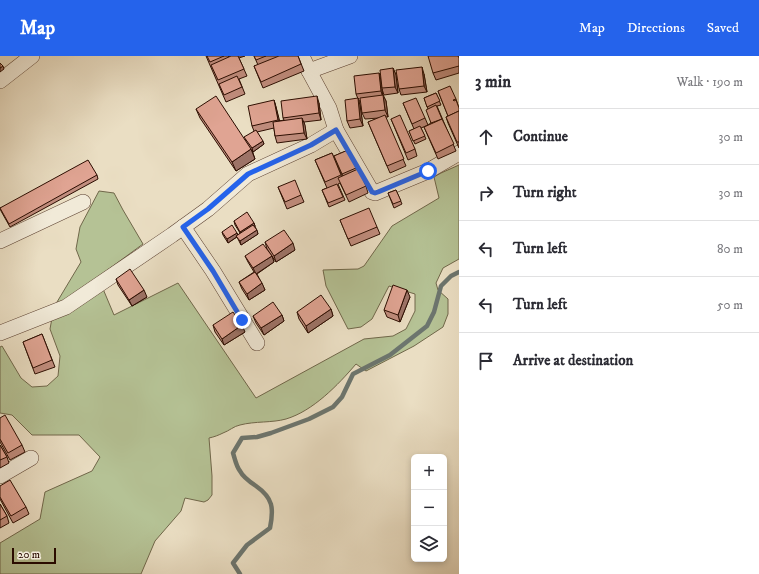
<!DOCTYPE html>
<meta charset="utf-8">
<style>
body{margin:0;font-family:"IM FELL DW Pica",serif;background:#f2f2f3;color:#2b2b33}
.controls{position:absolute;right:12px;bottom:12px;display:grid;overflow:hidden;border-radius:6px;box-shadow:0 2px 6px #0003}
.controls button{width:36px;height:36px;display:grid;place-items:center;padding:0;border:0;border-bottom:1px solid #e1e1e2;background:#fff;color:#2b2b33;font:20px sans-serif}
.scale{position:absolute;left:12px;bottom:10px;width:44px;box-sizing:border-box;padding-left:4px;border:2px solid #2b0c00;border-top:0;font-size:11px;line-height:14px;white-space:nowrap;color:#2b0c00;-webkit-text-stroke:3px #f1ead8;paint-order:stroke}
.stop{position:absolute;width:12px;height:12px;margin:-9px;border:3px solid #2563eb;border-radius:50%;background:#fff}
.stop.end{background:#2563eb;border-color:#fff;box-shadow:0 1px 4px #0008}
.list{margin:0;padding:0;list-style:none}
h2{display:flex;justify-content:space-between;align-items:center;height:52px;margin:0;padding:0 16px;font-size:17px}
h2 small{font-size:13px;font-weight:400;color:#7c7c81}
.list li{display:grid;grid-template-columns:26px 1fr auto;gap:12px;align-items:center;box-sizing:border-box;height:56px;padding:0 16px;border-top:1px solid #e1e1e2}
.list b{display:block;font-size:15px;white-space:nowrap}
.list em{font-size:13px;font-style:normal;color:#7c7c81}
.icon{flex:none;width:22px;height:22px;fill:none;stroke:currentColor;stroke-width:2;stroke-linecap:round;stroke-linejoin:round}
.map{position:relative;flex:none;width:459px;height:518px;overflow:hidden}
header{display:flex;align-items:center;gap:24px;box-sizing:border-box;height:56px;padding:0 20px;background:#2563eb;color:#fff}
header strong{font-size:19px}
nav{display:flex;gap:22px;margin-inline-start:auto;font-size:14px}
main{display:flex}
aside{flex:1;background:#fff}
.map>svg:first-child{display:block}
</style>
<header>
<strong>Map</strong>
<nav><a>Map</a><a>Directions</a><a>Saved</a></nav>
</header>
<main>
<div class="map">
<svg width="459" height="518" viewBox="0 0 459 518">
<rect width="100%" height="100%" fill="#eadec3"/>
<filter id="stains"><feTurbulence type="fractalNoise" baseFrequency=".005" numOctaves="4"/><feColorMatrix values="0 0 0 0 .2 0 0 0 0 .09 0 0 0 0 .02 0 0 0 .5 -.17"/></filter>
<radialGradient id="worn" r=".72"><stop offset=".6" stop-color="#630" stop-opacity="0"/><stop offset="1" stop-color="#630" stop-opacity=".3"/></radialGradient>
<path fill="#b5c295" stroke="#70674a" d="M459 109V203L443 212 436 227 438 234 448 243V258L443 271 414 290 366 315 356 308C338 329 313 355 286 363 272 367 255 365 240 369 234 370 229 375 223 377 219 379 214 381 209 382L212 420V439L208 444 204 446 185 442 181 455 155 485 141 518H0V487L40 463 45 436 92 415 100 401 79 379H32L12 359 0 357V291L2 290 21 322 32 331 47 330 58 320 60 300 50 273 54 251 81 206 76 193 80 171 99 135 114 137 123 154 143 188 98 221 114 259 178 227 256 342 364 283 393 280 406 273 415 255V238L389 230 372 263 361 271 348 273 326 230 323 214 358 213 364 210 392 170 439 142 434 121 441 117Z"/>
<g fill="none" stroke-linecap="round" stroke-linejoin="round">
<path stroke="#6c756e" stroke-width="4.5" d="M240 518 233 507 247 489 270 472C274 452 273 442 256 430 250 426 243 421 240 415 236 410 235 403 233 397L242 382 257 381 271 377 309 363 333 351 342 341 353 318 390 299 427 270 434 256 441 230 451 220 459 216"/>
<g stroke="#5b4031" stroke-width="16">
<g id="minor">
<path d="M309 15 350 0"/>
<path d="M0 25 32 0"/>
<path d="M336 74 372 136 375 137 428 115 459 97"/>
<path d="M183 171 213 215 257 287"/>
<path d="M0 185 83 146"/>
<path d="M0 277 66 251 172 179 208 153 248 118 311 89 336 74 329 52 309 15 302 0"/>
<path d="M0 420 31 402"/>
</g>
</g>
<use href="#minor" stroke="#f1ead8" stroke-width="15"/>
</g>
<g fill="#c18d7e" stroke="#2b0c00">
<path d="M206 0H228L229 1 231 0H245L239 2 247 20 239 23 245 38 226 46Z"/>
<path d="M254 0H298L304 15 263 32 254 10 258 9Z"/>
<path d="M459 0V17L436 24 433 17Z"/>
<path d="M393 12 396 19 398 37 384 39 382 33 383 39 386 45 388 61H385L406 110 390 117 368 66 379 62 365 63 362 57 361 45H359L356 38 379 17 381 23Z"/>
<path d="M424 18 427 36 401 39 399 33Z"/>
<path d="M438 35 456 43 459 52V92L448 67 446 61 448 60Z"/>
<path d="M436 37 441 49 437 50 456 95 438 103 424 71 431 67 428 53 424 42Z"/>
<path d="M358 42 360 49 363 70 350 72 347 65Z"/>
<path d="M274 44 276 51 279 65 284 64 283 62 319 47 321 64 304 66 307 83 277 87 275 80 274 72 257 76 264 88 253 96 252 94 255 103 236 115 200 62 196 53 245 84 254 75 252 70Z"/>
<path d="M403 47 425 62 428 69 421 72 426 83 415 88 409 75 414 73Z"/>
<path d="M391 63 415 93 417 100 408 104Z"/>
<path d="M348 94 357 114 366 130 368 137 349 146 340 127 338 128 345 144 329 151 322 134 327 132 315 104 332 97 342 120H343L334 100Z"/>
<path d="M97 119 98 123 10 171 1 155 0 152Z"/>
<path d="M278 131 301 139 304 146 287 153Z"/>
<path d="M396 134 402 148 394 152 388 137Z"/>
<path d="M340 164 377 171 380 178 351 190Z"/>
<path d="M234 165 254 167 255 170 258 178 241 189 237 181 228 187 223 179 222 176 237 177 238 179 240 177 235 169Z"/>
<path d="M265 186 295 194 276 206 267 193Z"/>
<path d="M245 200H272L274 206 257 218 265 234 249 244 242 233 239 226 254 216 248 206Z"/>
<path d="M116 223 147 241 132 250 118 229Z"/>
<path d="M410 241 400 266 387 261 384 254Z"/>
<path d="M331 253 333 260 308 277 299 263 297 256Z"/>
<path d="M282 259 284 265 264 279 256 267 253 260Z"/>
<path d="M213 269 245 276 224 289 215 276Z"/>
<path d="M42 278 55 311 35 318 23 286Z"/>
<path d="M0 362 22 389 25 396 10 404 0 386Z"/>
<path d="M0 389 7 401 9 407 0 412Z"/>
<path d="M0 430 26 451 29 458 13 467 0 443Z"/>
<path d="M0 448 7 460 9 467 0 472Z"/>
</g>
<g fill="#9d7367" stroke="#2b0c00">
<path d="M3 10 4 13 0 16V12Z"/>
<path d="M422 11 424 18 427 36 424 30Z"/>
<path d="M393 12 396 19 398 37 395 31Z"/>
<path d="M379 17 381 24 383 42 381 35Z"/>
<path d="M383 39 386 45 388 61 385 54Z"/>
<path d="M317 40 319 47 321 64 319 57Z"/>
<path d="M358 42 360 49 363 70 360 63Z"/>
<path d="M274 44 276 51 281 70 278 64Z"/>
<path d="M302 62 305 69 307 83 304 77Z"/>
<path d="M263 85 264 88 253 96 252 92Z"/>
<path d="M251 93 255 103 236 115 232 106Z"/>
<path d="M254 167 255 170 242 179 240 176Z"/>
<path d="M257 174 258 178 241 189 240 185Z"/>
<path d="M237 177 238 180 228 187 227 183Z"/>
<path d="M293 187 295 194 276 206 274 200Z"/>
<path d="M272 200 274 206 256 218 253 212Z"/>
<path d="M262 227 265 234 249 244 247 238Z"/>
<path d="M144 234 147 241 132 250 129 244Z"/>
<path d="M407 234 410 241 400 266 398 259Z"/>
<path d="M331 253 333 260 308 277 306 270Z"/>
<path d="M282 259 284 265 264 279 261 272Z"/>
<path d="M242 269 245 276 224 289 222 283Z"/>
</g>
<g fill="#e0a493" stroke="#2b0c00">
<path d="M207 0H224L210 6Z"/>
<path d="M231 0H238L244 13 218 24 211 9Z"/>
<path d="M254 0H266L256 4Z"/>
<path d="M279 0H298L301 8 261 26 254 10Z"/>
<path d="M428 0H458L459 2V10L433 17Z"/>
<path d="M0 7 3 10 0 12Z"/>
<path d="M422 11 424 30 399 33 396 14Z"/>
<path d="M393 12 395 31 382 32 380 14Z"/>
<path d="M379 17 381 35 356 38 354 20Z"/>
<path d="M237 20 242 31 224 39 219 28Z"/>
<path d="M450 30 456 43 453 44 454 45 456 44 459 52V55L448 60 438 35Z"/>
<path d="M436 37 440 45 427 51 424 42Z"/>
<path d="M383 39 385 54 362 57 360 42Z"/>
<path d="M216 40 251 93 232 106 196 53Z"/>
<path d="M317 40 319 57 283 62 281 45Z"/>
<path d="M358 42 360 63 347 65 345 44Z"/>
<path d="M416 42 425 62 412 68 403 47Z"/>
<path d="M274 44 278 64 252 70 248 50Z"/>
<path d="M436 49 442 63 431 67 426 54Z"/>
<path d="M459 55V86H457L446 61Z"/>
<path d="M385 59 404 103 387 110 368 66Z"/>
<path d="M400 59 415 93 406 97 391 63Z"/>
<path d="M302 62 304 77 275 80 273 66Z"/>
<path d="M442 63 454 88 436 97 424 71Z"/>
<path d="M420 70 425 80 413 85 409 75Z"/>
<path d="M256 74 263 85 252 92 244 81Z"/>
<path d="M348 94 356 112 342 118 334 100Z"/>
<path d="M332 97 341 119 325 126 315 104Z"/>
<path d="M88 104 97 119 9 168 0 152Z"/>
<path d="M358 113 366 130 346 139 338 122Z"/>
<path d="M295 124 301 139 285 146 278 131Z"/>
<path d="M337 128 343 141 328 147 322 134Z"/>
<path d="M396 134 401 145 393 148 388 137Z"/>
<path d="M369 152 377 171 348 183 340 164Z"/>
<path d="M247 156 254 167 240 176 234 165Z"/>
<path d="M232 169 237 177 227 183 222 176Z"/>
<path d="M253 169 257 174 240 185 236 180Z"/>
<path d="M284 174 293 187 274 200 265 186Z"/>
<path d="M263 188 272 200 253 212 245 200Z"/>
<path d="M130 213 144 234 129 244 116 223Z"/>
<path d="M255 216 262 227 247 238 239 226Z"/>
<path d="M393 229 407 234 398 259 384 254Z"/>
<path d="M321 239 331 253 306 270 297 256Z"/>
<path d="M273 246 282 259 261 272 253 260Z"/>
<path d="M233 256 242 269 222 283 213 269Z"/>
<path d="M42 278 52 304 33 312 23 286Z"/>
<path d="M5 359 22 389 8 397 0 383V362Z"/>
<path d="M0 389 7 401 0 404Z"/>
<path d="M10 424 26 451 11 460 0 441V430Z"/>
<path d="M0 448 7 460 0 464Z"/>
</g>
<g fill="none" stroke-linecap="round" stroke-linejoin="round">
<path stroke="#2563eb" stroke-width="5" d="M242 264 213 215 183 171 208 153 248 118 311 89 336 74 372 136 375 137 378 136 428 115"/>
</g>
<rect width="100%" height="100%" filter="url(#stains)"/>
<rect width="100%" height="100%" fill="url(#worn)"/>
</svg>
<div class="controls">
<button>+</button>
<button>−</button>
<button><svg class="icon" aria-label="layers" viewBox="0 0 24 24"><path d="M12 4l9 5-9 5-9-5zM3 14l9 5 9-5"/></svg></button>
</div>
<div class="scale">20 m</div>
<div class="stop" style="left:428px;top:115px"></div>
<div class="stop end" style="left:242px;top:264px"></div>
</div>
<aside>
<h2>3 min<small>Walk · 190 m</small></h2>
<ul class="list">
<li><svg class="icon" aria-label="ahead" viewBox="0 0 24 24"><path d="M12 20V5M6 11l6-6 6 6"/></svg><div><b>Continue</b></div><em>30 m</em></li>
<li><svg class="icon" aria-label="right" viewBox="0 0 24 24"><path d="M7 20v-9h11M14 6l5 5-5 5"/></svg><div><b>Turn right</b></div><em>30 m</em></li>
<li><svg class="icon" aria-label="left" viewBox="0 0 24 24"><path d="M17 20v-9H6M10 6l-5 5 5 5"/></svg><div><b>Turn left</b></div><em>80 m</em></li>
<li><svg class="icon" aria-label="left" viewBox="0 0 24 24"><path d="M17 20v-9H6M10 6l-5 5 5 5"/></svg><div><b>Turn left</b></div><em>50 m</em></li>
<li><svg class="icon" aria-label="arrive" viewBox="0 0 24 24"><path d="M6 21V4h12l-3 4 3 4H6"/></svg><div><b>Arrive at destination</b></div></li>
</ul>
</aside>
</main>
